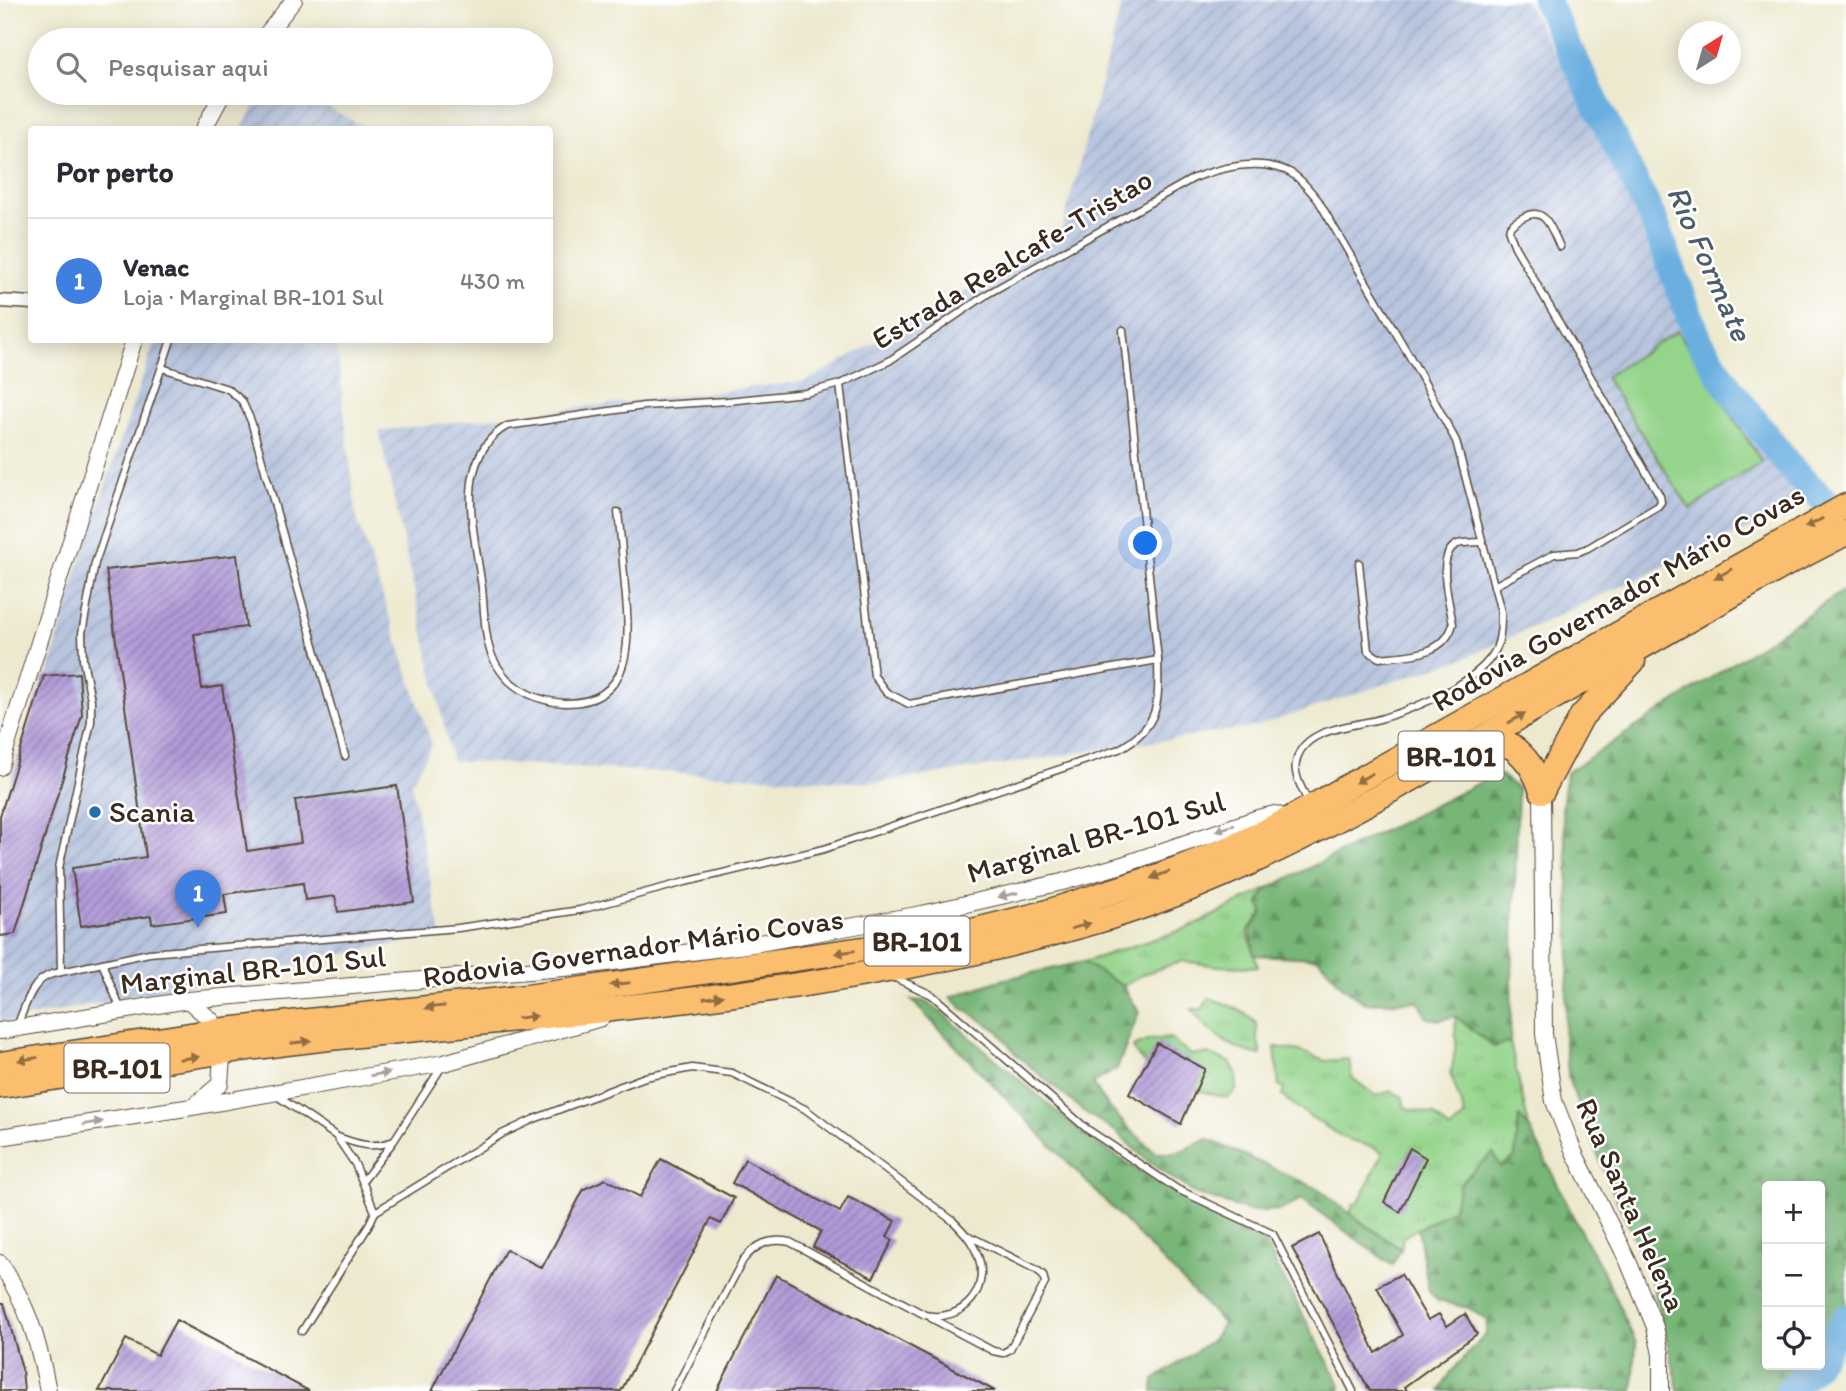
<!DOCTYPE html>
<html lang="pt">
<meta charset="utf-8">
<style>
body{margin:0;font-family:Itim,sans-serif;background:#f7f7f7;color:#2b2b33}
.controls{position:absolute;right:21px;bottom:21px;display:grid;overflow:hidden;border-radius:7px;box-shadow:0 4px 18px #0003}
.controls button{width:63px;height:63px;display:grid;place-items:center;padding:0;border:0;border-bottom:2px solid #e1e1e2;background:#fff;color:#2b2b33;font:35px sans-serif}
.compass{position:absolute;left:1678px;top:21px;width:63px;height:63px;border-radius:50%;background:#fff;box-shadow:0 4px 18px #0003;rotate:37deg}
.you{position:absolute;left:1146px;top:544px;width:24px;height:24px;margin:-18px;border:5px solid #fff;border-radius:50%;background:#1a73e8;box-shadow:0 0 0 10px #1a73e833}
.badge{display:grid;place-items:center;width:46px;height:46px;border-radius:50%;background:#db2777;color:#fff;font-size:23px;font-weight:700}
.pin{position:absolute;translate:-50% -58px;filter:drop-shadow(0 2px 4px #0008)}
.pin::after{content:'';position:absolute;top:37px;width:24px;height:21px;background:inherit;clip-path:polygon(0 0,100% 0,50% 100%)}
.list{margin:0;padding:0;list-style:none}
h2{display:flex;justify-content:space-between;align-items:center;height:91px;margin:0;padding:0 28px;font-size:30px}
h2 small{font-size:23px;font-weight:400;color:#7c7c81}
.list li{display:grid;grid-template-columns:46px 1fr auto;gap:21px;align-items:center;box-sizing:border-box;height:126px;padding:0 28px;border-top:2px solid #e1e1e2}
.list b{display:block;font-size:26px;white-space:nowrap}
.list p{margin:0;font-size:23px;white-space:nowrap;color:#7c7c81}
.list em{font-size:23px;font-style:normal;color:#7c7c81}
.icon{flex:none;width:38px;height:38px;fill:none;stroke:currentColor;stroke-width:2;stroke-linecap:round;stroke-linejoin:round}
.map{position:relative;flex:none;width:1846px;height:1391px;overflow:hidden}
.search{position:absolute;background:#fff;box-shadow:0 4px 18px #0003;left:28px;top:28px;width:525px;height:77px;display:flex;align-items:center;gap:18px;box-sizing:border-box;padding:0 24px;border-radius:38px;color:#7c7c81;font-size:26px}
.panel{position:absolute;background:#fff;box-shadow:0 4px 18px #0003;left:28px;top:126px;width:525px;height:217px;border-radius:7px}
.map>svg:first-child{display:block}
</style>
<div class="map">
<svg width="1846" height="1391" viewBox="0 0 1846 1391">
<defs>
<pattern id="industrial-furrows" width="10" height="10" patternUnits="userSpaceOnUse" patternTransform="scale(1.75)"><rect width="10" height="10" fill="#b7c5de"/><path d="M-1 1l2-2M0 10L10 0M9 11l2-2" fill="none" stroke="#9ea9be"/></pattern>
<pattern id="grass-tufts" width="24" height="20" patternUnits="userSpaceOnUse" patternTransform="scale(1.75)"><rect width="24" height="20" fill="#94d48b"/><path d="M3 7l-1-3M5 7V3M7 7l1-3M15 17l-1-3M17 17v-4M19 17l1-3" fill="none" stroke="#80b678"/></pattern>
<pattern id="forest-firs" width="22" height="20" patternUnits="userSpaceOnUse" patternTransform="scale(1.75)"><rect width="22" height="20" fill="#77b677"/><path d="M5 1l3.5 6h-7zM16 11l3.5 6h-7z" fill="#639461"/></pattern>
<pattern id="building-hatch" width="6" height="6" patternUnits="userSpaceOnUse" patternTransform="scale(1.75)"><rect width="6" height="6" fill="#b19ad8"/><path d="M-1 1l2-2M0 6l6-6M5 7l2-2" fill="none" stroke="#917eaf"/></pattern>
</defs>
<rect width="100%" height="100%" fill="#fff"/>
<filter id="ink" filterUnits="userSpaceOnUse"><feTurbulence type="fractalNoise" baseFrequency=".0143" numOctaves="2"/><feDisplacementMap in="SourceGraphic" scale="14" xChannelSelector="R" yChannelSelector="G"/><feConvolveMatrix kernelMatrix="1 2 1 2 8 2 1 2 1" color-interpolation-filters="sRGB"/></filter>
<filter id="wash" filterUnits="userSpaceOnUse"><feTurbulence type="fractalNoise" baseFrequency=".00686" numOctaves="4" result="noise"/><feDisplacementMap in="SourceGraphic" scale="28" xChannelSelector="R" yChannelSelector="G"/><feGaussianBlur stdDeviation="1.57" result="paint"/><feColorMatrix in="noise" values="0 0 0 0 0 0 0 0 0 0 0 0 0 0 0 0 0 1.4 0 .05"/><feComposite in="paint" operator="in"/></filter>
<g filter="url(#wash)">
<rect width="100%" height="100%" fill="#ede9cf"/>
<g fill="url(#industrial-furrows)">
<path d="M1123 0H1525L1803 503 1465 658 1254 727 876 783 452 761 379 431 807 381 1060 236Z"/>
<path d="M263 93H305L366 129H241Z"/>
<path d="M155 340H336L356 515 432 745 411 783 441 935 0 1023V850L79 563Z"/>
</g>
<g fill="url(#grass-tufts)" stroke="#687f54" stroke-width="2">
<path d="M1267 889 1259 902 1263 912 1248 931 1258 967 1216 966 1183 961 1146 973 1123 986 1083 962 1188 928Z"/>
<path d="M1209 998C1227 1004 1244 1010 1257 1024V1036L1261 1055C1231 1050 1209 1034 1192 1009H1202Z"/>
<path d="M1455 1016 1494 1047 1510 1042 1529 1127 1519 1118 1515 1157 1500 1167 1493 1154 1461 1182 1453 1209 1403 1237 1401 1249 1350 1214 1353 1204 1358 1203 1383 1153C1372 1143 1359 1146 1347 1139 1324 1127 1303 1112 1282 1096L1284 1087 1279 1086 1275 1047 1300 1051 1325 1061 1349 1059 1352 1078 1376 1096 1391 1091 1403 1097 1404 1107 1434 1115 1450 1130 1465 1116 1451 1075 1456 1044Z"/>
<path d="M1170 1038 1191 1055 1208 1054 1230 1062 1237 1075 1236 1090 1228 1098C1197 1091 1146 1078 1133 1047L1150 1040Z"/>
</g>
<g fill="url(#forest-firs)" stroke="#59704a" stroke-width="2">
<path d="M1846 589V1318L1820 1356V1186H1767V1365H1813L1796 1387 1789 1391H1678L1676 1377 1649 1270 1608 1181 1569 1081 1564 1037 1570 945 1568 864 1562 811 1566 773Z"/>
<path d="M1501 775 1518 789 1510 1042 1494 1047 1455 1016 1440 1020 1427 1018 1418 1001 1365 1003 1343 987 1318 958 1254 955 1251 929 1263 912 1259 902 1267 889 1483 781Z"/>
<path d="M1083 962 1123 986 1139 1012 1117 1069 1093 1083C1107 1110 1133 1132 1156 1153H1176L1208 1139 1319 1189 1359 1221 1401 1249 1392 1265 1301 1199 1281 1210 1249 1211 1194 1193 1145 1159 1115 1131 1083 1111 1018 1056 997 1030 962 1008 951 997 1000 980Z"/>
<path d="M911 1000 923 1001 935 1007 1084 1135 1175 1194 1264 1242 1341 1386 1340 1391H1218L1217 1389 1153 1391 1154 1380 1212 1340 1223 1323Z"/>
<path d="M1519 1117 1529 1127 1585 1240 1601 1267 1636 1343 1633 1391H1440L1451 1372 1486 1334 1487 1321 1469 1308 1438 1301 1429 1291 1418 1230 1453 1209 1461 1182 1493 1153 1501 1167 1515 1157Z"/>
</g>
<path fill="#94d48b" stroke="#687f54" stroke-width="2" d="M1677 331 1762 462 1690 509 1605 377Z"/>
<g fill="none" stroke-linecap="round" stroke-linejoin="round">
<g stroke="#6bafe0" stroke-width="28">
<path d="M1545 0 1654 221 1699 341 1730 389 1794 472 1827 503 1846 531"/>
<path d="M1820 1357 1846 1318"/>
<path d="M1789 1391 1815 1365"/>
</g>
</g>
<g id="blocks">
<g fill="url(#building-hatch)">
<path d="M237 555 246 627 194 634 202 689 222 686 247 851 301 843 295 800 397 786 414 902 338 912 335 896 305 900 303 883 224 894 227 914 152 924 151 916 81 926 72 868 146 857 106 570Z"/>
<path d="M79 673 82 715 15 934 0 936V816L44 676Z"/>
<path d="M1157 1043 1205 1069 1181 1124 1129 1094Z"/>
<path d="M1410 1148 1426 1158 1400 1212 1384 1202Z"/>
<path d="M661 1159 734 1198 721 1224 711 1219 621 1391H432L506 1249 542 1268 584 1189 606 1179 640 1197Z"/>
<path d="M745 1159 840 1212 848 1197 895 1221 887 1237 893 1240 873 1278 813 1247 821 1231 732 1183Z"/>
<path d="M1319 1234 1376 1353 1403 1335 1377 1287 1401 1274 1428 1320 1439 1314 1447 1326 1465 1314 1477 1334 1404 1387 1407 1391H1370L1292 1248Z"/>
<path d="M776 1275 995 1391H717Z"/>
<path d="M0 1303H4L22 1369 24 1391H0Z"/>
<path d="M176 1320 309 1391H99L126 1339 157 1355Z"/>
</g>
</g>
</g>
<g filter="url(#ink)">
<use href="#blocks" fill-opacity="0" stroke="#564739" stroke-width="2"/>
<g fill="none" stroke-linecap="round" stroke-linejoin="round">
<g stroke="#564739" stroke-width="9">
<g id="service">
<path d="M162 368 228 389 242 401 251 421 345 756"/>
<path d="M840 384 874 676 886 692 909 704 1158 660"/>
<path d="M618 512C621 537 623 562 625 587 630 637 635 704 565 703 541 702 514 691 500 670 495 663 491 655 489 647 484 628 484 607 482 588 478 554 465 505 474 472 479 452 489 436 507 426L644 406 727 401 806 393 840 384 889 361 989 293 1194 178C1223 167 1261 157 1291 173 1302 179 1310 191 1318 200L1417 369 1456 441 1501 612C1501 624 1501 637 1496 649 1480 682 1417 708 1383 718 1356 727 1302 726 1296 763 1293 775 1304 792 1309 804"/>
<path d="M1359 563 1368 651 1379 658C1406 655 1444 657 1453 624 1450 605 1434 553 1458 544 1465 542 1474 543 1481 542"/>
<path d="M1494 586 1554 554 1578 552 1588 548 1658 506 1661 502 1660 496 1515 247 1509 232 1510 227C1514 222 1518 220 1524 217 1546 205 1552 231 1560 247"/>
<path d="M102 963 121 1010"/>
<path d="M61 972 59 868 91 722V700L83 660 82 633 95 563 171 340"/>
<path d="M893 977 932 995 1087 1129 1177 1189 1273 1234 1353 1391"/>
<path d="M17 1026C25 1008 31 980 52 974L149 953 458 928 580 910 685 882 824 849 1119 749C1160 727 1159 703 1158 660L1123 330"/>
<path d="M277 1096 336 1136 355 1164 375 1212 368 1227 302 1331"/>
<path d="M338 1137C357 1144 371 1149 391 1142"/>
<path d="M363 1181 393 1142 441 1068"/>
<path d="M375 1212 502 1134 534 1119 645 1077 692 1068 732 1073 805 1109 953 1221C962 1230 971 1239 976 1251 993 1288 964 1323 925 1315L790 1242C769 1238 756 1244 743 1260L674 1391"/>
<path d="M931 1318 993 1351 1003 1353 1010 1349 1045 1283 1043 1275 1037 1270 969 1236"/>
</g>
</g>
<g stroke="#564739" stroke-width="15">
<path id="minor" d="M0 301 32 303"/>
</g>
<g stroke="#564739" stroke-width="18">
<g id="tertiary">
<path d="M262 40 294 0"/>
<path d="M203 130 223 93"/>
<path d="M0 767 134 340"/>
<path d="M1542 791 1544 1034 1554 1101 1574 1152 1628 1261 1655 1327 1661 1354V1391"/>
<path d="M188 1000 212 1021 216 1028"/>
<path d="M0 1031 188 1000 575 967 753 944 922 914 1062 882 1122 865 1258 818 1275 814 1290 819"/>
<path d="M194 1106 220 1084 222 1057"/>
<path d="M0 1137 192 1107 444 1063 601 1018"/>
<path d="M0 1263C29 1307 38 1340 48 1391"/>
</g>
</g>
<g stroke="#564739" stroke-width="27">
<g id="motorway">
<path d="M1474 760 1499 746 1510 745C1527 758 1535 770 1542 791"/>
<path d="M1542 791 1582 716 1633 661"/>
<path d="M0 1064 216 1031 527 997 948 937 1041 914 1159 876 1231 848 1290 819 1846 506"/>
<path d="M0 1086C106 1070 213 1051 320 1039 572 1012 835 995 1080 926 1224 886 1355 812 1483 738 1585 679 1686 621 1788 563L1846 533"/>
</g>
</g>
<use href="#service" stroke="#fff" stroke-width="6"/>
<use href="#minor" stroke="#fff" stroke-width="12"/>
<use href="#tertiary" stroke="#fff" stroke-width="16"/>
<use href="#motorway" stroke="#fabe6e" stroke-width="24"/>
</g>
<defs><path id="oneway-solid" d="M-6-.8H1V-3.2L6.5 0L1 3.2V.8H-6Z" transform="scale(1.75)"/></defs>
<g fill="#916d42">
<use href="#oneway-solid" transform="translate(1814 523) rotate(152)"/>
<use href="#oneway-solid" transform="translate(1723 574) rotate(150)"/>
<use href="#oneway-solid" transform="translate(1517 718) rotate(-30)"/>
<use href="#oneway-solid" transform="translate(1364 778) rotate(151)"/>
<use href="#oneway-solid" transform="translate(1160 875) rotate(160)"/>
<use href="#oneway-solid" transform="translate(1081 926) rotate(-16)"/>
<use href="#oneway-solid" transform="translate(845 952) rotate(172)"/>
<use href="#oneway-solid" transform="translate(620 984) rotate(172)"/>
<use href="#oneway-solid" transform="translate(713 997) rotate(-7)"/>
<use href="#oneway-solid" transform="translate(435 1007) rotate(174)"/>
<use href="#oneway-solid" transform="translate(527 1017) rotate(-6)"/>
<use href="#oneway-solid" transform="translate(301 1042) rotate(-8)"/>
<use href="#oneway-solid" transform="translate(189 1058) rotate(-8)"/>
<use href="#oneway-solid" transform="translate(28 1059) rotate(171)"/>
</g>
<g fill="#a79f9a">
<use href="#oneway-solid" transform="translate(1225 828) rotate(162)"/>
<use href="#oneway-solid" transform="translate(1008 895) rotate(167)"/>
<use href="#oneway-solid" transform="translate(380 1074) rotate(-10)"/>
<use href="#oneway-solid" transform="translate(93 1123) rotate(-9)"/>
</g>
</g>
<circle fill="#1f6fb2" stroke="#fff" stroke-width="2.5" cx="95" cy="812" r="7"/>
<g text-anchor="middle" stroke-width="5" stroke-linejoin="round" paint-order="stroke">
<g fill="#fff" stroke="#766a62" stroke-width="2">
<rect x="1398.5" y="731.5" width="105" height="49" rx="5"/>
<rect x="864.5" y="916.5" width="105" height="49" rx="5"/>
<rect x="64.5" y="1043.5" width="105" height="49" rx="5"/>
</g>
<g font-size="28" font-weight="bold" fill="#3b2a1e">
<text x="1451" y="766">BR-101</text>
<text x="917" y="951">BR-101</text>
<text x="117" y="1078">BR-101</text>
</g>
<g font-size="30" fill="#3b2a1e" stroke="#fff">
<text transform="translate(1012 259) rotate(-31)" y="10">Estrada Realcafe-Tristao</text>
<text transform="translate(1618 598) rotate(-30)" y="10">Rodovia Governador Mário Covas</text>
<text transform="translate(1096 837) rotate(-16)" y="10">Marginal BR-101 Sul</text>
<text transform="translate(633 948) rotate(-8)" y="10">Rodovia Governador Mário Covas</text>
<text transform="translate(253 970) rotate(-6)" y="10">Marginal BR-101 Sul</text>
<text transform="translate(1631 1205) rotate(66)" y="10">Rua Santa Helena</text>
</g>
<g font-size="30" fill="#3b2a1e" stroke="#fff" text-anchor="start">
<text x="109" y="822">Scania</text>
</g>
<g font-size="32" font-style="italic" fill="#4e5f6c" stroke="#fff">
<text transform="translate(1710 263) rotate(66)" y="11">Rio Formate</text>
</g>
</g>
</svg>
<div class="controls">
<button>+</button>
<button>−</button>
<button><svg class="icon" aria-label="locate" viewBox="0 0 24 24"><circle cx="12" cy="12" r="6"/><path d="M12 2v4M12 18v4M2 12h4M18 12h4"/></svg></button>
</div>
<svg class="compass" viewBox="-18 -18 36 36"><path d="M0-13l5 13h-10z" fill="#e53935"/><path d="M0 13l5-13h-10z" fill="#7c7c81"/></svg>
<div class="you"></div>
<div class="pin badge" style="left:198px;top:928px;background:#3f7fe0">1</div>
<div class="search"><svg class="icon" aria-label="search" viewBox="0 0 24 24"><circle cx="10" cy="10" r="6"/><path d="M15 15l6 6"/></svg>Pesquisar aqui</div>
<section class="panel">
<h2>Por perto<small></small></h2>
<ul class="list">
<li><span class="badge" style="background:#3f7fe0">1</span><div><b>Venac</b><p>Loja · Marginal BR-101 Sul</p></div><em>430 m</em></li>
</ul>
</section>
</div>
